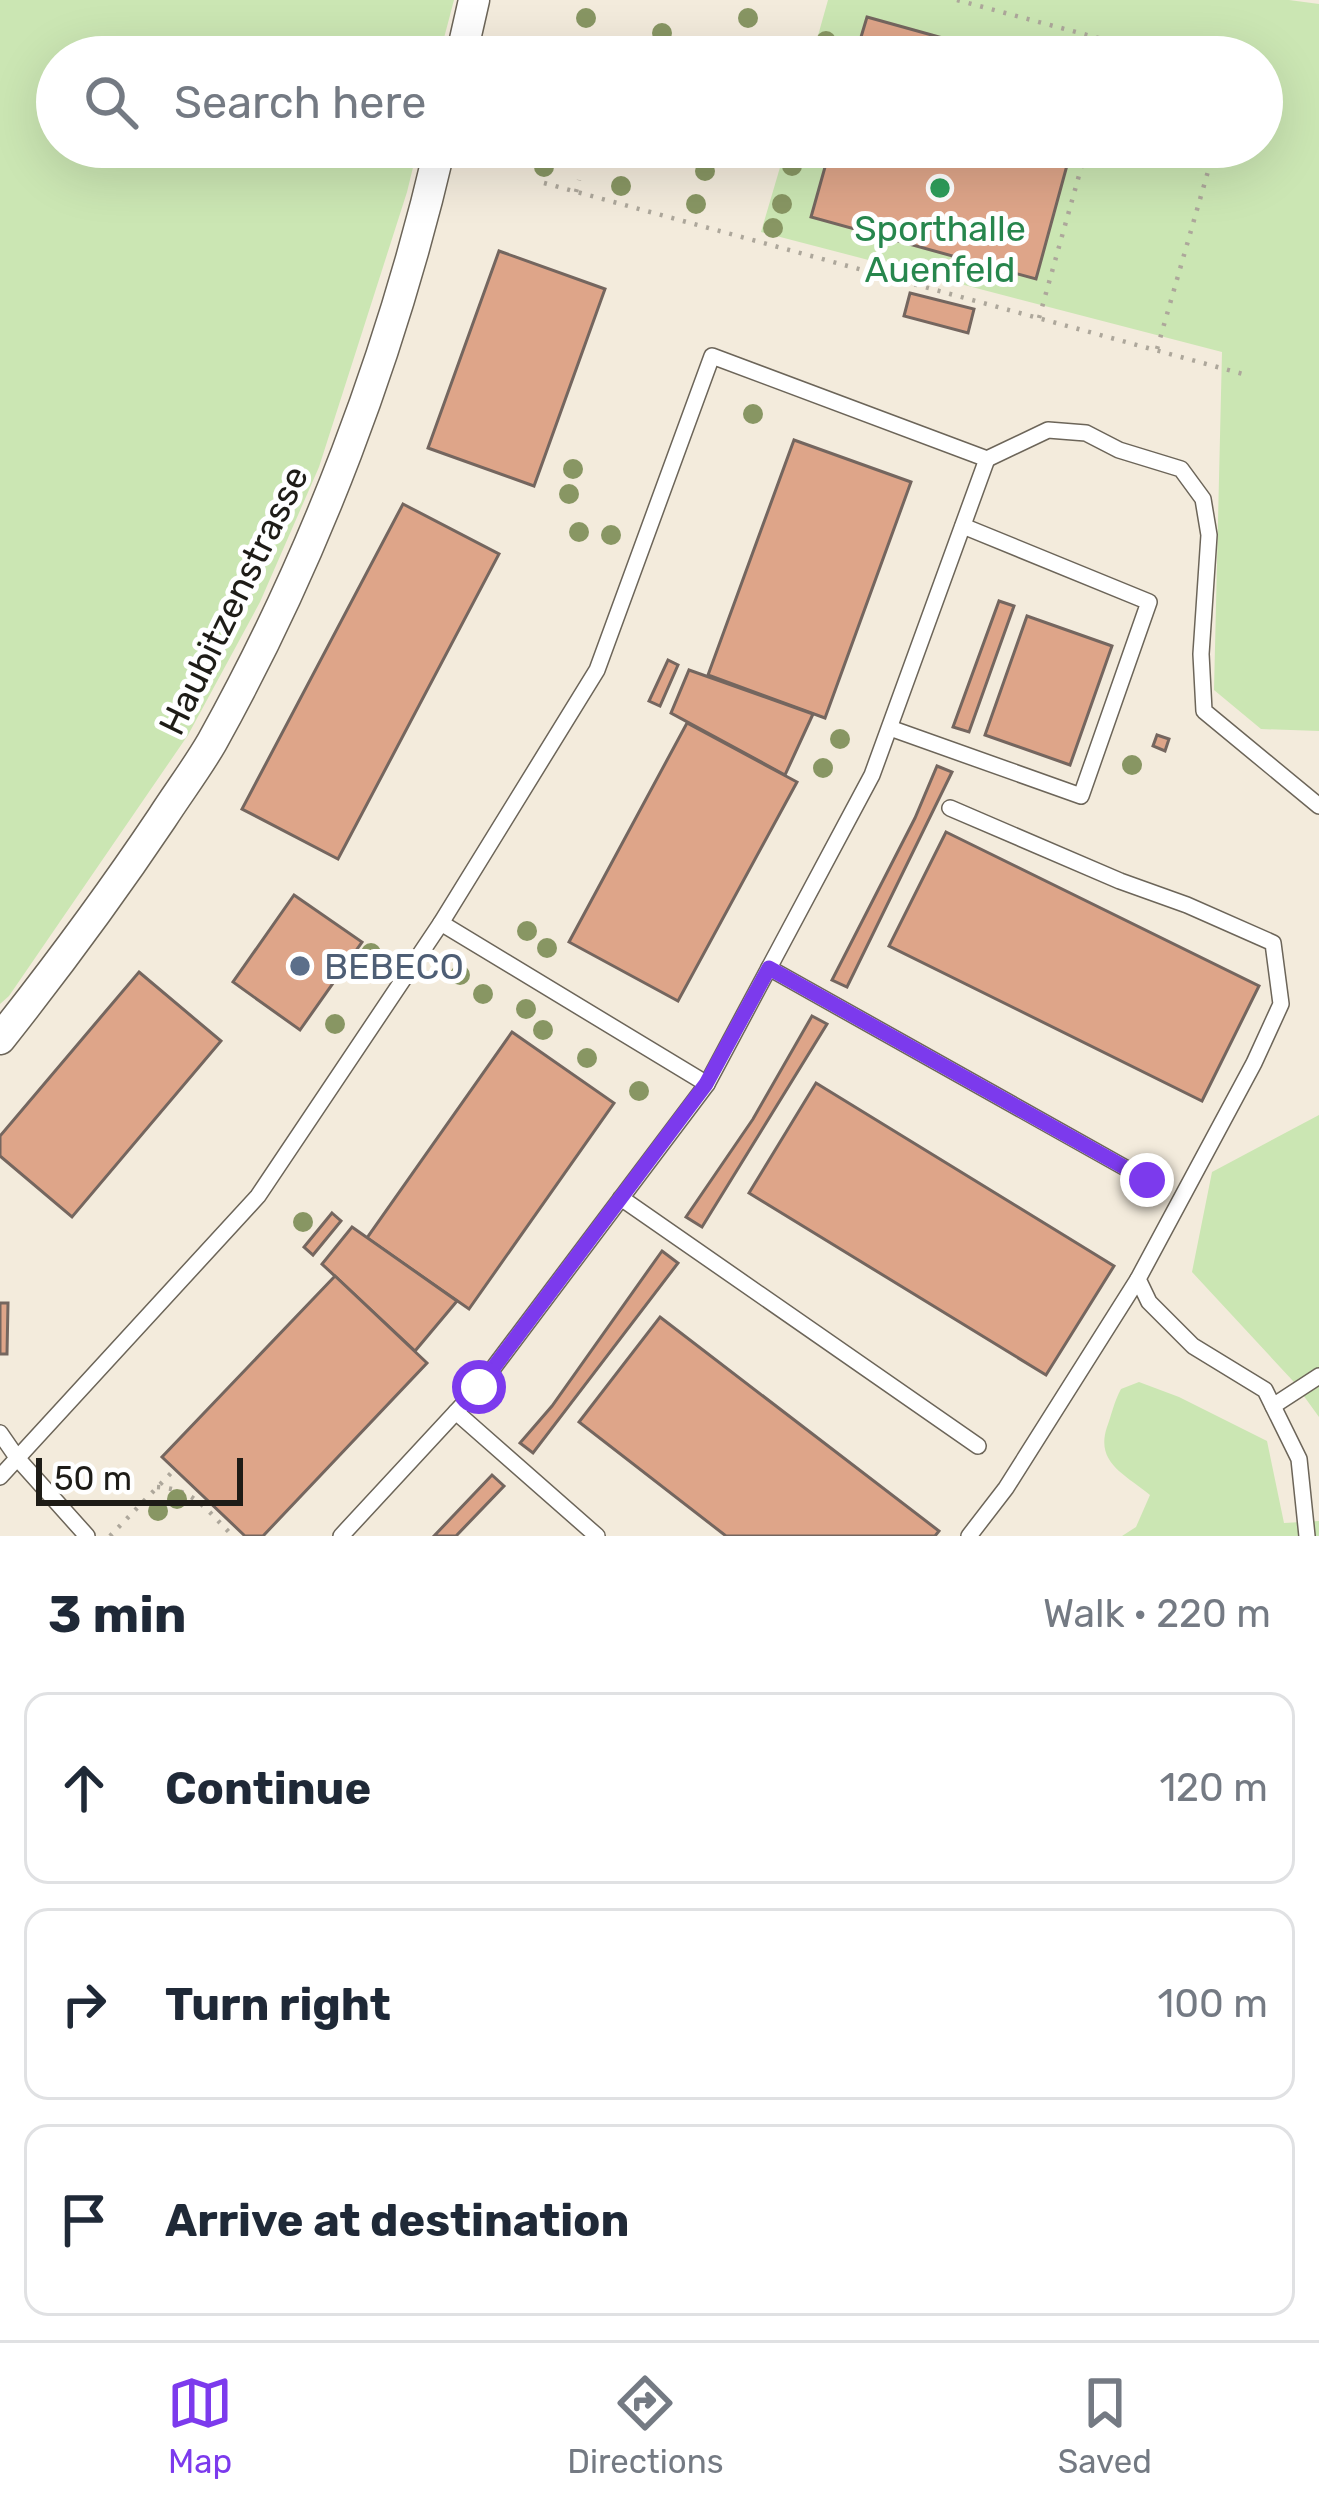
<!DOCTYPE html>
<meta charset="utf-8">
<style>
body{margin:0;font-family:Rubik,sans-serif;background:#f2f2f3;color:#1f2937}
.scale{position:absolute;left:36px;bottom:30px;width:207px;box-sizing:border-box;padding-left:12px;border:6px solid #1e1c17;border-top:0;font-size:33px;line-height:42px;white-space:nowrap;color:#1e1c17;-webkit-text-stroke:9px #fff;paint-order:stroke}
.stop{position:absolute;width:36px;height:36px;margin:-27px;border:9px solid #7c3aed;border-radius:50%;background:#fff}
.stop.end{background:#7c3aed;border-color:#fff;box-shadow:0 3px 12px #0008}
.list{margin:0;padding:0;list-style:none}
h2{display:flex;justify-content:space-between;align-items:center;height:156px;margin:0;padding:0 48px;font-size:51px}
h2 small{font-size:39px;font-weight:400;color:#747a83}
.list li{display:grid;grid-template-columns:78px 1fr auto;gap:36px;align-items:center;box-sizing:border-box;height:192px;margin:0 24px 24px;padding:0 24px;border:3px solid #e0e1e3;border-radius:24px}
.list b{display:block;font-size:45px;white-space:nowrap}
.list em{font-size:39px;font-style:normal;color:#747a83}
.icon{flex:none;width:66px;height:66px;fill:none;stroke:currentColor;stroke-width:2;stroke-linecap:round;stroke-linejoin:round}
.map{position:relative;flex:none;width:1319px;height:1536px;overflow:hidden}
.search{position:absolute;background:#fff;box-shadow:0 12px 48px #0002;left:36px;right:36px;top:36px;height:132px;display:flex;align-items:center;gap:30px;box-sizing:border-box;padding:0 42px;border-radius:66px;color:#747a83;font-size:45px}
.sheet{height:804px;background:#fff}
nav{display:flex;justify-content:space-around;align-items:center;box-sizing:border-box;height:168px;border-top:3px solid #e0e1e3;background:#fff;font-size:33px;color:#747a83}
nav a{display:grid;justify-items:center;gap:6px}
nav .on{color:#7c3aed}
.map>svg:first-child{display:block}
</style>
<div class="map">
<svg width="1319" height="1536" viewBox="0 0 1319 1536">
<rect width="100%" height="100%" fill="#f3ebdc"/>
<g fill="#cbe6b3">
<path d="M0 0H454L439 57H57V147H418L407 192 319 467 260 602 188 735 9 996 0 1004Z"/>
<path d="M828 0H1289L1319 4V731L1261 729 1214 690 1222 352 761 232 786 147H1262V57H812Z"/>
<path d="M1319 1115V1417L1293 1381 1192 1272 1212 1172Z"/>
<path d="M1139 1382 1179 1397 1267 1441 1284 1523 1319 1521V1536H1122L1136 1527 1150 1495C1125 1474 1095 1463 1107 1427 1112 1413 1114 1402 1121 1389Z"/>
</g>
<g fill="#dea589" stroke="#74665f" stroke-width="3">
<path d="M867 17 1011 57H855Z"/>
<path d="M820 147H1072L1036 279 811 217 827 160 818 157Z"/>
<path d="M499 251 605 289 534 486 428 448Z"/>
<path d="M910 293 974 309 968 333 904 316Z"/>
<path d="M794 440 911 482 825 718 708 675Z"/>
<path d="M403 504 499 554 338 859 242 809Z"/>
<path d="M999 601 1014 606 969 732 953 727Z"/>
<path d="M1027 616 1112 646 1070 765 985 735Z"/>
<path d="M668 660 678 665 660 706 649 701Z"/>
<path d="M689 670 813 714 785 775 671 713Z"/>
<path d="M687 723 797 782 678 1001 569 942Z"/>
<path d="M1157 735 1169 739 1165 751 1153 746Z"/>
<path d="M937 766 952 772 847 987 832 980 915 818Z"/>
<path d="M946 832 1259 986 1202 1101 889 946Z"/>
<path d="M294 895 362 942 300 1030 233 982Z"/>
<path d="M139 972 221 1041 72 1217 0 1156V1136Z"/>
<path d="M812 1016 827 1024 702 1227 686 1217 753 1119Z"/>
<path d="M512 1032 614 1103 469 1309 367 1238Z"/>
<path d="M816 1083 1114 1266 1046 1375 749 1193Z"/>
<path d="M332 1213 341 1221 313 1255 304 1247Z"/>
<path d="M352 1227 457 1301 415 1351 322 1264Z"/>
<path d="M662 1251 678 1263 533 1453 520 1443 552 1406Z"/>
<path d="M335 1276 427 1363 263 1536H245L162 1457Z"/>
<path d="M0 1303H8L7 1354H0Z"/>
<path d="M660 1317 939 1531 935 1536H726L579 1422Z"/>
<path d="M492 1475 504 1486 456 1536H434Z"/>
</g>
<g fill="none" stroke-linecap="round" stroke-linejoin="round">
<g stroke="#6c6559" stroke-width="18">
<g id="service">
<path d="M987 459 1048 430 1086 433 1119 450 1181 469 1203 499 1209 535 1201 654 1204 711 1319 806"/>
<path d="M890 728 1081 796 1149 602 963 526"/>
<path d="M950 808 1120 881 1187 905 1273 943 1281 1004 1254 1063 1138 1279 1149 1302 1193 1346 1265 1390 1299 1459 1307 1536"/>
<path d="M441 923 707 1084"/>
<path d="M769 968 1147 1180"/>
<path d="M621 1198 978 1446"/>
<path d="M1273 1406 1319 1376"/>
<path d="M456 1412 597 1536"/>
<path d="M0 1433 18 1459 87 1536"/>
<path d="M0 1477 258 1196 441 923 597 670 712 356 987 459 872 775 707 1084 479 1387 341 1536"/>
<path d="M969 1536 1006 1488 1138 1279"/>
</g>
</g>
<g stroke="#6c6559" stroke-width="33">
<g id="minor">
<path d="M461 57 474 0"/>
<path d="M0 1039C57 967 111 894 162 818 178 793 197 768 212 742 315 557 392 353 440 147"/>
</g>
</g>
<g stroke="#ada79b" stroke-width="4.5" stroke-dasharray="3 9" stroke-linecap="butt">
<path d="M957 0 1169 57"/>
<path d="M1113 57 1117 43"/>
<path d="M544 183 1243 374"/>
<path d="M576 192 579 180"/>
<path d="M1039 318 1087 147"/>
<path d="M1157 349 1215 147"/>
<path d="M157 1487C195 1489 207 1511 233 1536"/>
<path d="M110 1536 175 1469"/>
</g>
<use href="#service" stroke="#fff" stroke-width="15"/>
<use href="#minor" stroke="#fff" stroke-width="30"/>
</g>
<g fill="#889663">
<circle cx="586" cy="18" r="10"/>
<circle cx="748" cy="18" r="10"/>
<circle cx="662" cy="33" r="10"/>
<circle cx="826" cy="41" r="10"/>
<circle cx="792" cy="166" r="10"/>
<circle cx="544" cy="167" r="10"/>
<circle cx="705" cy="171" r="10"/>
<circle cx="621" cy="186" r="10"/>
<circle cx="696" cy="204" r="10"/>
<circle cx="782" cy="204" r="10"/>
<circle cx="773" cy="228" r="10"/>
<circle cx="753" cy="414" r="10"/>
<circle cx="573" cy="469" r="10"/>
<circle cx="569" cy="494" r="10"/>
<circle cx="579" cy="532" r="10"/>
<circle cx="611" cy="535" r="10"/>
<circle cx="840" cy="739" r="10"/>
<circle cx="1132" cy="765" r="10"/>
<circle cx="823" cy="768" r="10"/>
<circle cx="527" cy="931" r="10"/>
<circle cx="547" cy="948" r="10"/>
<circle cx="371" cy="953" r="10"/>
<circle cx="460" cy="975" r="10"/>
<circle cx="483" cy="994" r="10"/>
<circle cx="526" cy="1009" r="10"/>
<circle cx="335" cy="1024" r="10"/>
<circle cx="543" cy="1030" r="10"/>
<circle cx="587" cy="1058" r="10"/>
<circle cx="639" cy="1091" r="10"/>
<circle cx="303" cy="1222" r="10"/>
<circle cx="177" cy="1499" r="10"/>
<circle cx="158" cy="1511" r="10"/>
</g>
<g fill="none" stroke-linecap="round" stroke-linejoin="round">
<path stroke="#7c3aed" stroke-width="15" d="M479 1387 706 1084 769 968 1147 1180"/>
</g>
<circle fill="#2e9e5b" stroke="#fff" stroke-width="4.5" cx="940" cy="188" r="12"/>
<circle fill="#5c6f8a" stroke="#fff" stroke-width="4.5" cx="300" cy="966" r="12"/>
<g text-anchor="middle" stroke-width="10" stroke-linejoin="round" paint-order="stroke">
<g font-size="36" fill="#27864d" stroke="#fff">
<text x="940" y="241">Sporthalle<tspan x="940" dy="41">Auenfeld</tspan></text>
</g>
<g font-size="36" fill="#1e1c17" stroke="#fff">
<text transform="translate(233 600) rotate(-64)" y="13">Haubitzenstrasse</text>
</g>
<g font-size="36" fill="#4e5e75" stroke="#fff" text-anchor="start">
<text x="324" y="979">BEBECO</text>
</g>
</g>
</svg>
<div class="scale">50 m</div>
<div class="stop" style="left:479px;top:1387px"></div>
<div class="stop end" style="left:1147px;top:1180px"></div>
<div class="search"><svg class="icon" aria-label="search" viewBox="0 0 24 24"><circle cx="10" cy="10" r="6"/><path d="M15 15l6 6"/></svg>Search here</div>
</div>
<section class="sheet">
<h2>3 min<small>Walk · 220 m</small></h2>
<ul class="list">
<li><svg class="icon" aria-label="ahead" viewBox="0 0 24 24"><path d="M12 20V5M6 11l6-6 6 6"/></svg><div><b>Continue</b></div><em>120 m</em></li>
<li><svg class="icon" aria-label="right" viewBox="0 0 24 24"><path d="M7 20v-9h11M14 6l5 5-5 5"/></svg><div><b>Turn right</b></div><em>100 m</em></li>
<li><svg class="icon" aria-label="arrive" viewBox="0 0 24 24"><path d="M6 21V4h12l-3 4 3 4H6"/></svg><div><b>Arrive at destination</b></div></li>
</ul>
</section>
<nav>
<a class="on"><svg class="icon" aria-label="map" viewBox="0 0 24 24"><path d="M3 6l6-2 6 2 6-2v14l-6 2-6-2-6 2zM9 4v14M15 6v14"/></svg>Map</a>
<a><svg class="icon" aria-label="directions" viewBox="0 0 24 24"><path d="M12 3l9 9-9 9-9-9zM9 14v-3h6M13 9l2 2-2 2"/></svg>Directions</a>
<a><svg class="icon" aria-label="saved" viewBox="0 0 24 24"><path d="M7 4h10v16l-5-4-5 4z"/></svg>Saved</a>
</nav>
